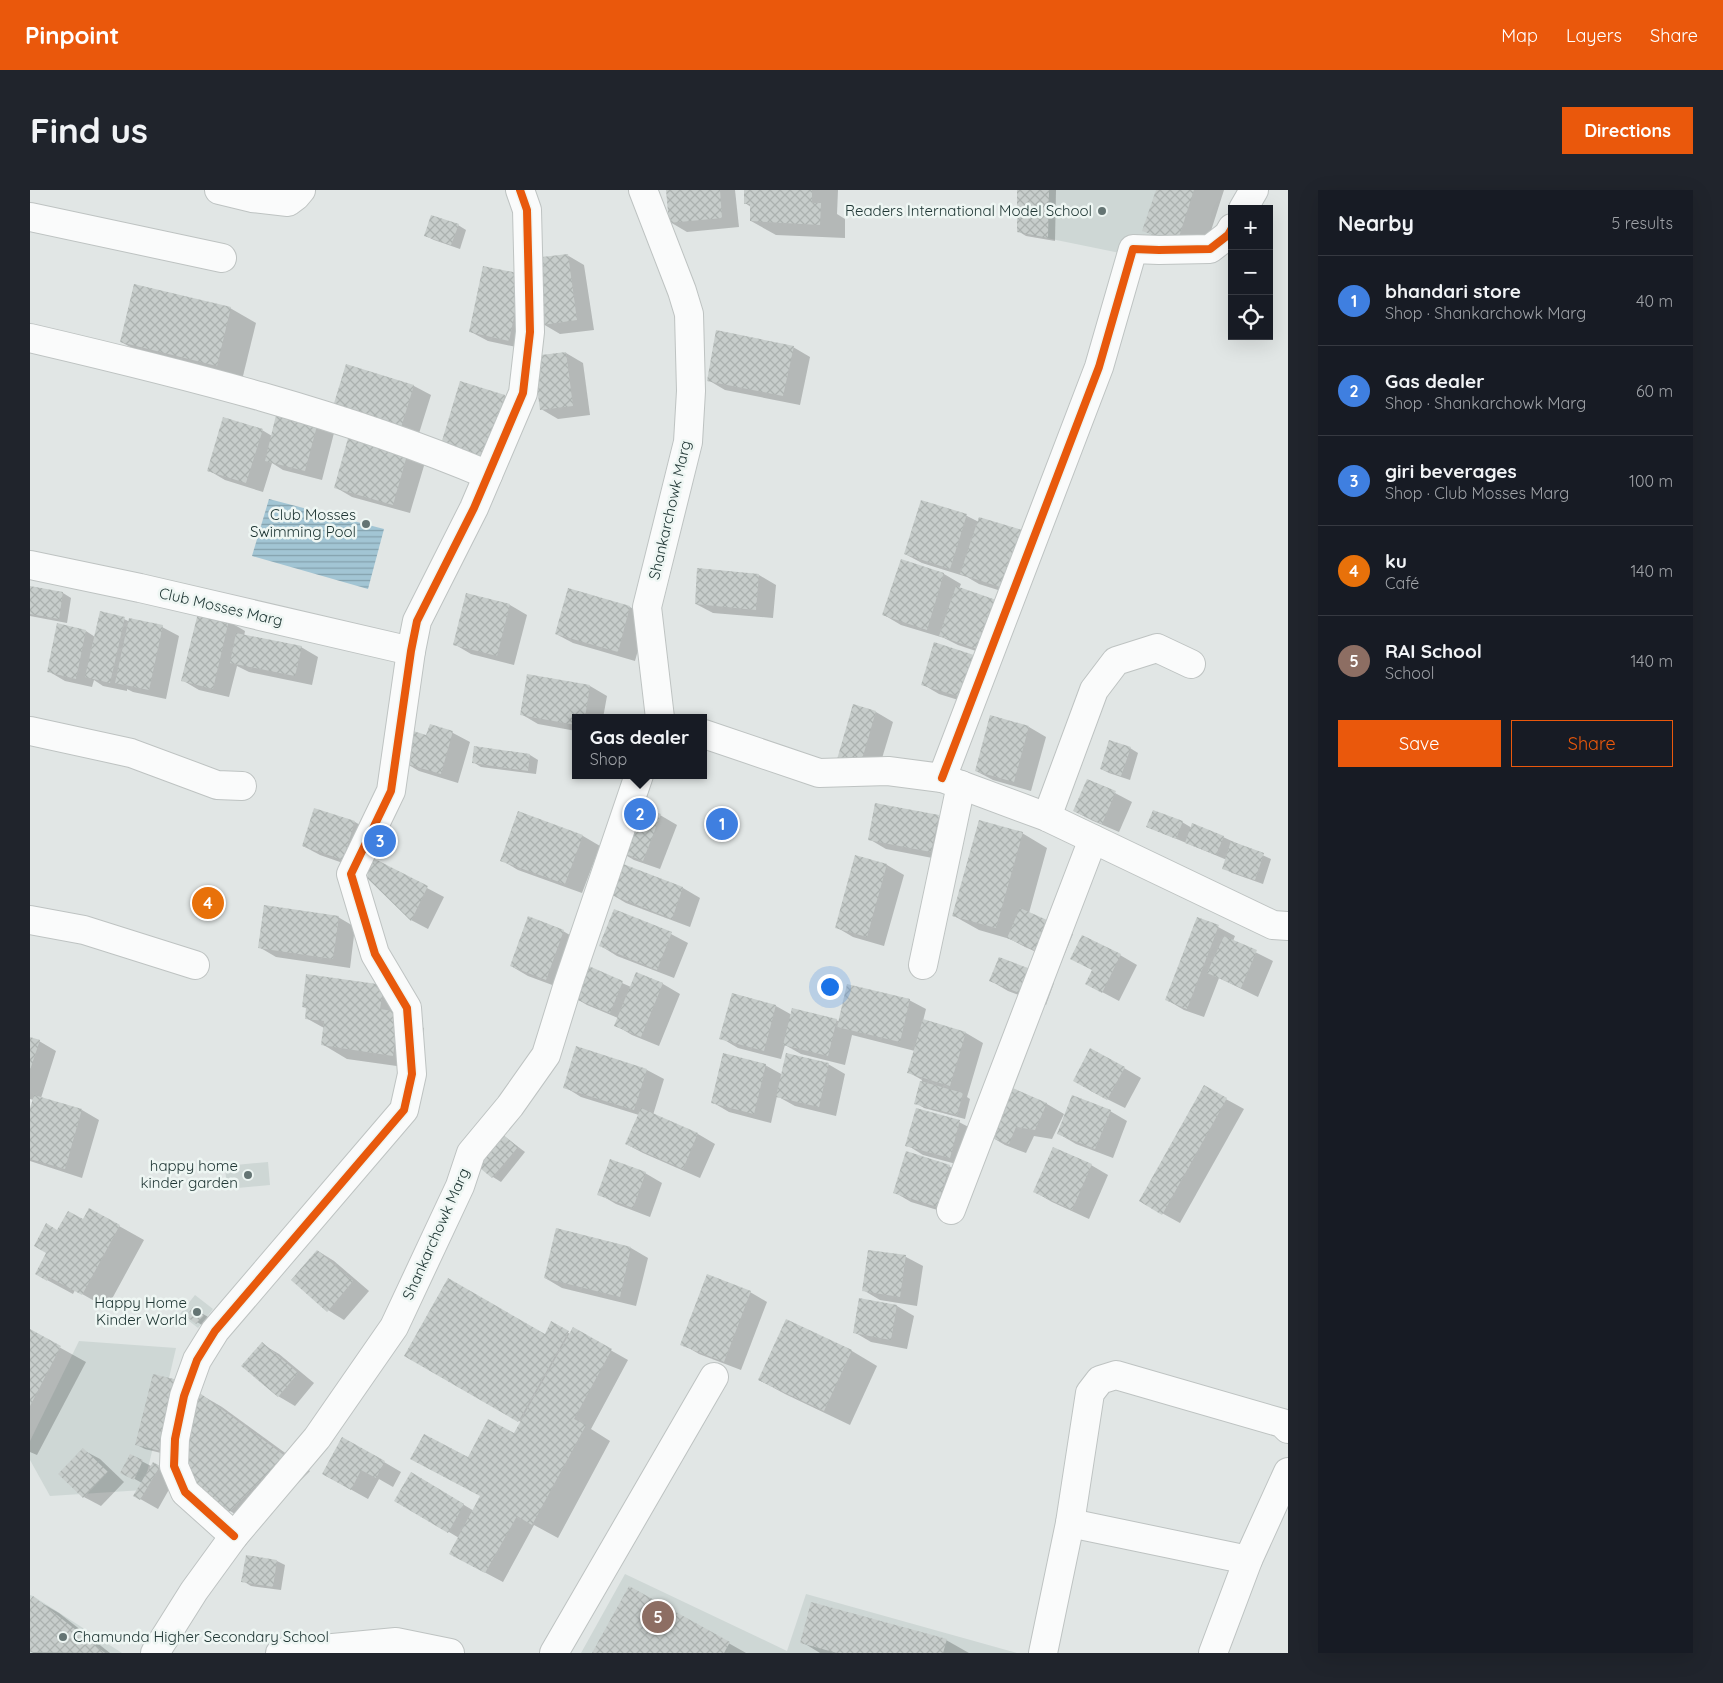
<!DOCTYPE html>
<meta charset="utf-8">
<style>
body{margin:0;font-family:Quicksand,sans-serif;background:#20242c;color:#f1f3f6}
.controls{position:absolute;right:15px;top:15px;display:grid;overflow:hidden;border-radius:0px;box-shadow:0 5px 20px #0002}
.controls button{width:45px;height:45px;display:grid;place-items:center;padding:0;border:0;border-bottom:1px solid #363941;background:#171b24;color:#f1f3f6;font:25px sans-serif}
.you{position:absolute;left:799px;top:796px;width:18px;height:18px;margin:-12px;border:4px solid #fff;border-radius:50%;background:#1a73e8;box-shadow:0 0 0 8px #1a73e833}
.badge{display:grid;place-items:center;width:32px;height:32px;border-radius:50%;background:#ea580c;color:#fff;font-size:16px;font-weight:700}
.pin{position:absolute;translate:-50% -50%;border:2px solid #fff;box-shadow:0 1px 5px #0006}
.popup{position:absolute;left:542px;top:524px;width:135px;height:65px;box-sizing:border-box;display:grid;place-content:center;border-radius:0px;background:#171b24;filter:drop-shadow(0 1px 4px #0005);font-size:16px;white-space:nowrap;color:#9ea1a6}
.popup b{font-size:19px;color:#f1f3f6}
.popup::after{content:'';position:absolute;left:50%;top:100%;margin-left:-10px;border:10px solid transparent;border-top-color:#171b24}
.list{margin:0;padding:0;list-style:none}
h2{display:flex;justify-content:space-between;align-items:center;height:65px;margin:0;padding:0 20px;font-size:21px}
h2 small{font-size:16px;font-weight:400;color:#9ea1a6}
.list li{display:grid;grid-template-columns:32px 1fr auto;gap:15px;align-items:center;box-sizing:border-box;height:90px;padding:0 20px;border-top:1px solid #363941}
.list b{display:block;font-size:19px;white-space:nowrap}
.list p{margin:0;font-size:16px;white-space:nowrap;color:#9ea1a6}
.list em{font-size:16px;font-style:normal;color:#9ea1a6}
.actions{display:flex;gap:10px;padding:15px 20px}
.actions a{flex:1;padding:11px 0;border:1px solid #ea580c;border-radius:0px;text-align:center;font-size:18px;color:#ea580c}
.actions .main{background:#ea580c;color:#fff}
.icon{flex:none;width:28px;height:28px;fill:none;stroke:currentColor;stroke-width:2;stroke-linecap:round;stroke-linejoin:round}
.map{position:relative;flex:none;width:1258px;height:1463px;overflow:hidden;border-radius:0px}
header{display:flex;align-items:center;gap:30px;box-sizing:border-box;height:70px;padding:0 25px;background:#ea580c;color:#fff}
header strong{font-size:24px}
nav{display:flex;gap:28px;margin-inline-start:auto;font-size:18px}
.intro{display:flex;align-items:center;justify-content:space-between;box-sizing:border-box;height:120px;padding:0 30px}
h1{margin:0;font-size:35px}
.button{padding:12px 22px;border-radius:0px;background:#ea580c;color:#fff;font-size:18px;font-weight:700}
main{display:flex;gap:30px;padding:0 30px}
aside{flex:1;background:#171b24;border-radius:0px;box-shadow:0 5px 20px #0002}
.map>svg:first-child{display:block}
</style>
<header>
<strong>Pinpoint</strong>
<nav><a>Map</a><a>Layers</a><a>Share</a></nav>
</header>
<div class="intro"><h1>Find us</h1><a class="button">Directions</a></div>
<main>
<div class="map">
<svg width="1258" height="1463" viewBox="0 0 1258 1463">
<defs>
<pattern id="water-rules" width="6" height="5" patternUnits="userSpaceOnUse" patternTransform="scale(1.25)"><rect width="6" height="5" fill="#a2c5d4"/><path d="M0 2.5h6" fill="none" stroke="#84a1ad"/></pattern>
<pattern id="building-cross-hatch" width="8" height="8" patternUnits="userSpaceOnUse" patternTransform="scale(1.25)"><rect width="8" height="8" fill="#c7cdcb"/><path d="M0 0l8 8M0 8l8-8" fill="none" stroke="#abb1af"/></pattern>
</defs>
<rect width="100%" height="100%" fill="#e1e6e5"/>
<g fill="#ced7d5">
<path d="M987 0H1164L1139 73 987 42Z"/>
<path d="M238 972 240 995 197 999 195 976Z"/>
<path d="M165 1105 183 1119 168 1138 150 1124Z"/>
<path d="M49 1151 146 1158 113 1300 20 1306 0 1270V1251Z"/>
<path d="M595 1384 757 1461 776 1404 987 1463H551Z"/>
<path d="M0 1405 3 1406 92 1463H0Z"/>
</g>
<path fill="url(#water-rules)" d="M239 309 354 339 338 399 222 366Z"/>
<g fill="#0003">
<path d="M638 0H705L709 37 657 42 640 32Z"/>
<path d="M716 0H808L807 24 815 29V48L746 45 721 31V17L715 13Z"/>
<path d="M988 0H1026L1025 51 996 46 988 41Z"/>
<path d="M1127 0H1194L1173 66 1139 55 1114 40Z"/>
<path d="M428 35 436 40 430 59 404 50 396 46Z"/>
<path d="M537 65 554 75 564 140 530 144 513 134 496 159 458 151 441 142 492 85Z"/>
<path d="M200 118 226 133 212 190 117 166 91 152Z"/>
<path d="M763 157 780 167 770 215 695 200 678 190Z"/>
<path d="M536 163 553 173 560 225 528 229 511 219 505 167Z"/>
<path d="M317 175 384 196 401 205 386 253 320 233Z"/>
<path d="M431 193 475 206 492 216 472 277 429 263Z"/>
<path d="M248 223 304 243 292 290 253 280 242 273 233 302 195 290 178 280 232 240 242 246Z"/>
<path d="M321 242 396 269 380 323 322 307 305 297Z"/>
<path d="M892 311 937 326 949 332 990 407 949 394 937 387 892 373 875 364Z"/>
<path d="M871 371 914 384 931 394 929 399 970 469 928 455 914 448 871 435 854 425Z"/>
<path d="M729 385 746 395 743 428 683 423 666 414Z"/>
<path d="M0 397 33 403 41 408 37 433 0 426Z"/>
<path d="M539 400 600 417 617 427 605 471 543 453 526 444Z"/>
<path d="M437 404 480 415 497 425 484 475 441 464 424 454Z"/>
<path d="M94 429 100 432 132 437 149 446 136 509 103 502 97 499V501L73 496 64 490 62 497 35 491 18 481 56 441 65 447Z"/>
<path d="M198 431 215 441 214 446 271 457 288 467 282 495 219 482 207 476 199 507 169 500 152 490Z"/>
<path d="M963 477 951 517 909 504 892 494Z"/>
<path d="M498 485 560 496 577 506 573 528H546V541L508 534 491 524Z"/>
<path d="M824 516 846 522 863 532 846 588 824 582Z"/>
<path d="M401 536 423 543 440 552 428 593 389 581 372 571 397 547Z"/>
<path d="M999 537 1016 547 1001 601 963 590 946 581Z"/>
<path d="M445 558 500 565 508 570 506 584 451 577 443 572Z"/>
<path d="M1100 558 1108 563 1100 590 1079 583 1071 579Z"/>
<path d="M1085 603 1102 612 1089 642 1061 630 1044 621Z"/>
<path d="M285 619 325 632 342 642 330 679 290 665 273 656Z"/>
<path d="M489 622 553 646 570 656 552 703 488 680 471 670Z"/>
<path d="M630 625 647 635 630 679 604 670 587 660Z"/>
<path d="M908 627 925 636 918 671 856 659 839 649Z"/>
<path d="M1152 632 1162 638 1193 647 1241 669 1233 694 1202 683 1194 678 1197 670 1118 637Z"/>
<path d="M992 643 1017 658 999 723 1026 735 1043 744 1031 773 995 757 980 749 949 740 924 726Z"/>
<path d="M826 666 857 675 874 685 854 756 823 747 806 737Z"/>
<path d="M342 669 414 707 398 739 381 730Z"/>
<path d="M589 674 653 698 670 708 660 737 596 713 579 703Z"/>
<path d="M585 721 641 744 658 753 644 788 587 766 571 756Z"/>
<path d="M308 727 325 737 320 778 246 767 229 757Z"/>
<path d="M1188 737 1205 746 1203 751 1243 771 1228 807 1189 788 1174 827 1154 820 1137 810Z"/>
<path d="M533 741 550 751 533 799 498 786 481 776Z"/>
<path d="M1090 765 1107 775 1089 811 1057 794 1063 780Z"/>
<path d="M552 775 601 797 607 784 633 794 650 804 629 856 602 845 585 835 588 828 557 815 540 805Z"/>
<path d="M1007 783 1024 793 1016 815 978 801 961 791Z"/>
<path d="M354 796 376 828 394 838 388 879 317 869 292 854 294 838 276 828 277 819 273 816Z"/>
<path d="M879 810 896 819 893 831 936 843 953 853 937 907 940 909 935 929 894 918 886 913 892 890 878 882 885 861 822 845 815 875 771 864 755 855 751 869 708 858 691 848 746 816 762 825 806 830 810 832Z"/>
<path d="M0 849 9 851 26 861 11 908 52 920 69 930 52 988 0 971V922L4 910 0 909Z"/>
<path d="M798 874 815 884 806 926 765 916 747 906 741 933 699 922 682 912 735 875 753 885Z"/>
<path d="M1094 878 1111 888 1095 918 1061 901Z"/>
<path d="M617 880 634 889 623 925 668 944 685 954 670 988 613 963 596 954 609 925 551 907 535 897Z"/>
<path d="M979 897 1017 914 1034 924 1022 949 1004 946 996 963 975 955 958 945Z"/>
<path d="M1174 897 1214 919 1150 1033 1110 1011Z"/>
<path d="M1080 921 1097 931 1083 968 1046 954 1029 944Z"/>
<path d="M929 932 946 941 937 977 893 965 877 955Z"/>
<path d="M471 944 495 962 471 992 463 987Z"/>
<path d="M1061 975 1078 985 1059 1029 1022 1012 1005 1002Z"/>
<path d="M919 976 936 986 924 1025 881 1012 864 1002Z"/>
<path d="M615 983 632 993 620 1027 586 1014 569 1004Z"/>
<path d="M54 1031 89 1036 114 1050 77 1118 45 1100 43 1104 6 1084 28 1042Z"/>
<path d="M527 1040 601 1058 618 1068 606 1116 532 1098 515 1088Z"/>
<path d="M288 1061 304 1071 339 1101 314 1130 298 1120Z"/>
<path d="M839 1061 876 1067 893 1076 887 1116 850 1110 833 1100Z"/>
<path d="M720 1102 737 1112 711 1180 669 1164 652 1154Z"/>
<path d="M867 1116 884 1126 877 1159 841 1152 824 1142Z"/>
<path d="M164 1119 180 1128 184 1143 158 1126Z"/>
<path d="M757 1131 822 1161 847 1176 820 1235 755 1204 729 1190Z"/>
<path d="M522 1133 540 1144 543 1139 598 1170 561 1239 580 1251 528 1348 504 1335 473 1392 437 1373 429 1348 366 1310 398 1293 444 1321 452 1306 439 1269 484 1245 491 1232 376 1166 515 1146Z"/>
<path d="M0 1141 56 1172 7 1265 0 1262Z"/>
<path d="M232 1154 249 1164 284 1193 265 1216 248 1206Z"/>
<path d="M124 1185 139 1265 115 1259 107 1255Z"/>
<path d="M168 1203 192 1217 280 1281 225 1336 200 1321 168 1294Z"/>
<path d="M53 1260 70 1269 94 1292 71 1316 54 1307Z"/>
<path d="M100 1265 121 1276 123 1274 146 1287 128 1319 105 1306 112 1293 92 1282Z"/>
<path d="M354 1272 371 1282 363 1297 349 1289 338 1309 293 1284Z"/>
<path d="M247 1371 255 1375 251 1400 221 1396 213 1391Z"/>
<path d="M600 1397 716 1463H563Z"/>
<path d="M3 1408 29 1423 80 1463H3L0 1461V1412Z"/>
<path d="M916 1450 939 1463H790L772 1452Z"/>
</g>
<g fill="url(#building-cross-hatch)">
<path d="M636 0H690L692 28 639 33Z"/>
<path d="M714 0H782V13H791L790 35 720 31V14H714Z"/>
<path d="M987 0H1019L1018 48 987 42Z"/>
<path d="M1126 0H1164L1147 53 1112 41Z"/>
<path d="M401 25 429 34 421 55 394 46Z"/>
<path d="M538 64 547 130 512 135 503 68Z"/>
<path d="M453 76 493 84 479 151 439 142Z"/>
<path d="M104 94 201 117 187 176 90 152Z"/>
<path d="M686 140 764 156 753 206 677 191Z"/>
<path d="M536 162 543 216 510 220 503 166Z"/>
<path d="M316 174 384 195 369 244 301 223Z"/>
<path d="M430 191 475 205 455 268 411 254Z"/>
<path d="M247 221 288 232 275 281 235 271Z"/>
<path d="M193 227 233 239 216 293 177 281Z"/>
<path d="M320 241 379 258 363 315 304 298Z"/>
<path d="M891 310 937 324 920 379 874 364Z"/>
<path d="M949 327 992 340 973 398 930 384Z"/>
<path d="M871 369 914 383 897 440 852 425Z"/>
<path d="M667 378 729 384 726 420 665 414Z"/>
<path d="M0 396 33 402 29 429 0 424Z"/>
<path d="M926 396 969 411 953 461 909 446Z"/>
<path d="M538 398 600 416 588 462 525 444Z"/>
<path d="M436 403 480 414 467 466 423 455Z"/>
<path d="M70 421 95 427 80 493 55 487Z"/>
<path d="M168 423 199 430 183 499 151 491Z"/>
<path d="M99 428 133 435 119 500 85 493Z"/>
<path d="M27 433 56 440 46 489 17 482Z"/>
<path d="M206 443 272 456 265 486 200 473Z"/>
<path d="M904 452 947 466 934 508 891 495Z"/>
<path d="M497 484 560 495 555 528H546V535L490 525Z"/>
<path d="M823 514 846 521 829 580 806 573Z"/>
<path d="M960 525 999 536 984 592 945 581Z"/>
<path d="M400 534 423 541 411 584 370 572 380 540 396 545Z"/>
<path d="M1079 550 1101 557 1091 586 1070 579Z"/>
<path d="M444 556 500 564 498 581 442 573Z"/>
<path d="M1057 589 1086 601 1072 634 1043 621Z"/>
<path d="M845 613 909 625 901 662 838 650Z"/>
<path d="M603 614 631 624 613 671 586 660Z"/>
<path d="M284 618 325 631 313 670 272 656Z"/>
<path d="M1123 620 1153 631 1146 649 1116 637Z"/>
<path d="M488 621 553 645 535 694 470 671Z"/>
<path d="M949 630 993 642 966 738 922 726Z"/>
<path d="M1162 633 1194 646 1186 665 1155 653Z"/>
<path d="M1201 651 1234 663 1225 690 1192 679Z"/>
<path d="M825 665 857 674 837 747 805 738Z"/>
<path d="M341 667 398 696 381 731 337 688Z"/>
<path d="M588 672 653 697 642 729 577 703Z"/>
<path d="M234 715 309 726 303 769 228 758Z"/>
<path d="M990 718 1026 734 1013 764 977 748Z"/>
<path d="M584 719 642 742 627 780 569 756Z"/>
<path d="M498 726 534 740 516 790 480 776Z"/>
<path d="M1167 727 1189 735 1157 819 1135 810Z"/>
<path d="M1052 745 1091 764 1072 803 1055 794 1062 780 1040 769Z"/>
<path d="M1194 746 1227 760 1211 798 1177 783Z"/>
<path d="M969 767 1008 782 999 807 959 791Z"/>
<path d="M552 773 593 791 580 823 538 806Z"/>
<path d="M606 782 633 793 611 847 584 836Z"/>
<path d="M276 784 354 795 350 819 369 822 363 866 291 855 294 831 275 829 276 818 272 817Z"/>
<path d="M817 794 880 809 870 852 807 837Z"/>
<path d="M702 803 746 815 734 861 689 849Z"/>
<path d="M762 818 807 829 798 866 753 855Z"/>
<path d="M893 829 936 842 920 896 877 883Z"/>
<path d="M0 847 10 850 0 880Z"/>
<path d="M546 856 617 879 604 920 533 898Z"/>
<path d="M1060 858 1095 877 1077 910 1043 891Z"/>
<path d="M693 863 736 874 724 924 681 913Z"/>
<path d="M756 863 799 873 789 917 746 907Z"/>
<path d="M890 891 933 903 927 925 884 914Z"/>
<path d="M1174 895 1197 908 1132 1025 1109 1011Z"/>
<path d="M978 896 1017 913 1005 940 986 937 979 954 956 946Z"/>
<path d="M4 905 52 919 35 979 0 969V918Z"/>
<path d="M1042 905 1081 920 1065 959 1027 944Z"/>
<path d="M611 918 668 943 653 979 595 954Z"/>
<path d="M886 918 930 930 920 968 875 956Z"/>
<path d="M471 943 488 957 462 988 445 974Z"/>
<path d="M1023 957 1062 974 1042 1020 1003 1002Z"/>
<path d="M876 961 920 975 907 1017 863 1003Z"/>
<path d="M580 969 616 982 603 1018 567 1005Z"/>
<path d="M59 1018 90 1035 52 1105 19 1087 17 1091 5 1084 16 1063 4 1056 16 1033 27 1040 38 1021 53 1029Z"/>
<path d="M526 1038 601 1057 590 1107 514 1088Z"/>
<path d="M287 1060 323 1091 297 1122 261 1090Z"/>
<path d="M838 1060 876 1065 870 1107 832 1101Z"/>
<path d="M677 1084 721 1101 694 1172 650 1155Z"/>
<path d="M418 1088 515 1144 521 1131 539 1141 488 1232 374 1166Z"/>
<path d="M829 1108 867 1115 861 1150 823 1143Z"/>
<path d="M163 1117 174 1126 166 1134 156 1126Z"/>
<path d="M756 1129 822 1160 794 1221 728 1190Z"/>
<path d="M543 1137 582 1159 544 1229 556 1235 502 1335 487 1326 455 1383 419 1364 450 1306 380 1269 394 1244 438 1267 458 1229 484 1243Z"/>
<path d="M0 1139 31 1156 0 1216Z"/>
<path d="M232 1152 268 1183 248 1207 211 1176Z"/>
<path d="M123 1184 148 1190 131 1261 105 1255Z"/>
<path d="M167 1201 255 1266 199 1322 167 1295 157 1268 159 1238Z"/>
<path d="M312 1247 355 1271 346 1288 331 1280 321 1300 292 1284Z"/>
<path d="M53 1258 78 1282 53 1308 28 1284Z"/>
<path d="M100 1264 113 1270 104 1290 90 1283Z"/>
<path d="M123 1272 130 1276 110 1310 103 1306Z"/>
<path d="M381 1282 434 1314 418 1343 364 1311Z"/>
<path d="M216 1365 247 1370 243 1397 211 1392Z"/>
<path d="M599 1396 700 1452 694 1463H562Z"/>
<path d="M3 1406 75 1463 0 1462V1410Z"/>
<path d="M781 1412 917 1449 913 1463H807L770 1453Z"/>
</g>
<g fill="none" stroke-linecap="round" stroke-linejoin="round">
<g stroke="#bec3c2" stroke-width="30">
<g id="minor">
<path d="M189 0 222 8 258 12 266 6 271 0"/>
<path d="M613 0 652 101 659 124 661 201 658 252 617 417 630 528"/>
<path d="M1213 19 1224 0"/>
<path d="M0 27 192 68"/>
<path d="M0 148C154 184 312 223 458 285"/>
<path d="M0 375 110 398 381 461"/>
<path d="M0 541 101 563 187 595 212 596"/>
<path d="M674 544 789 583 858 581 912 588 1017 627 1243 735 1258 736"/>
<path d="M912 588 1069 177 1103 59 1129 60 1180 59 1198 45 1202 38"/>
<path d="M1017 627 1064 500 1086 471 1127 458 1161 474"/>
<path d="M0 730 54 740 165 775"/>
<path d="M893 775 931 595"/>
<path d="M921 1020 1063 649"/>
<path d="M1040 1333 1218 1370"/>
<path d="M204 1346 155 1302 144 1276 145 1249 154 1206 167 1170 185 1141 374 920 382 884 377 818 345 764 321 684 361 601 381 461 387 431 444 318 493 203 500 142 497 20 490 0"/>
<path d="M125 1463 164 1401 204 1346 287 1248 364 1137 430 996 441 963 480 916 516 865 538 794 609 585"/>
<path d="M250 1463 366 1452 420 1463"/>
<path d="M524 1463 684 1187"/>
<path d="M1013 1463 1040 1333 1060 1203 1070 1190 1086 1185 1252 1233 1258 1239"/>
<path d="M1183 1463 1218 1370 1258 1282"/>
</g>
</g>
<use href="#minor" stroke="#fafbfb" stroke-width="28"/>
<g stroke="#eef6f3" stroke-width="11">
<g id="cycleway">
<path d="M912 588 1069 177 1103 59 1129 60 1180 59 1198 45 1202 38"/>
<path d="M204 1346 155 1302 144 1276 145 1249 154 1206 167 1170 185 1141 374 920 382 884 377 818 345 764 321 684 361 601 381 461 387 431 444 318 493 203 500 142 497 20 490 0"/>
</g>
</g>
<use href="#cycleway" stroke="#e8590c" stroke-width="8"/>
</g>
<g fill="#647473" stroke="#eef6f3" stroke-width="2">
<circle cx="1072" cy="21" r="5"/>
<circle cx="336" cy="334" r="5"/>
<circle cx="218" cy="985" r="5"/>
<circle cx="167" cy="1122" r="5"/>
<circle cx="33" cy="1447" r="5"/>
</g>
<g text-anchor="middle" stroke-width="5" stroke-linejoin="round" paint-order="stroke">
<g font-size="15" fill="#203735" stroke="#eef6f3" text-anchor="end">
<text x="1062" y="26">Readers International Model School</text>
<text x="326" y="330">Club Mosses<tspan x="326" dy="17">Swimming Pool</tspan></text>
<text x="208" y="981">happy home<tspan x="208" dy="17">kinder garden</tspan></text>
<text x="157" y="1118">Happy Home<tspan x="157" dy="17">Kinder World</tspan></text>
<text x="43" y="1452" text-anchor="start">Chamunda Higher Secondary School</text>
</g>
<g font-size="15" fill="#203735" stroke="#eef6f3">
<text transform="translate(640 320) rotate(-77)" y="5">Shankarchowk Marg</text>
<text transform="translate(191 417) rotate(13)" y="5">Club Mosses Marg</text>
<text transform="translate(406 1044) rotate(-66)" y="5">Shankarchowk Marg</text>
</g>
</g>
</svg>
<div class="controls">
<button>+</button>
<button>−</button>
<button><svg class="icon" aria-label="locate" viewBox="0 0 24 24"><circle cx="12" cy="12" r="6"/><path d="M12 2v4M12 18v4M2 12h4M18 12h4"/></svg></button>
</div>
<div class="you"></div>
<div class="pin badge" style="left:692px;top:634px;background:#3f7fe0">1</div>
<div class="pin badge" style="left:610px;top:624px;background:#3f7fe0">2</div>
<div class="popup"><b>Gas dealer</b>Shop</div>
<div class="pin badge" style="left:350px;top:651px;background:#3f7fe0">3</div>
<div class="pin badge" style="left:178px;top:713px;background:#e8710a">4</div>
<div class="pin badge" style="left:628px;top:1427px;background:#8d6e63">5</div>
</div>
<aside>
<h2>Nearby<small>5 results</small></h2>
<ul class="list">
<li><span class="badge" style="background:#3f7fe0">1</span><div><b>bhandari store</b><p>Shop · Shankarchowk Marg</p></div><em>40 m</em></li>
<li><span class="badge" style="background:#3f7fe0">2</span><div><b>Gas dealer</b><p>Shop · Shankarchowk Marg</p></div><em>60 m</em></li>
<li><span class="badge" style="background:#3f7fe0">3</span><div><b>giri beverages</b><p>Shop · Club Mosses Marg</p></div><em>100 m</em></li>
<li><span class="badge" style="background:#e8710a">4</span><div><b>ku</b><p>Café</p></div><em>140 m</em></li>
<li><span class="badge" style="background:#8d6e63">5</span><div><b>RAI School</b><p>School</p></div><em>140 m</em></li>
</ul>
<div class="actions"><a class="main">Save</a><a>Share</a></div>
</aside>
</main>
